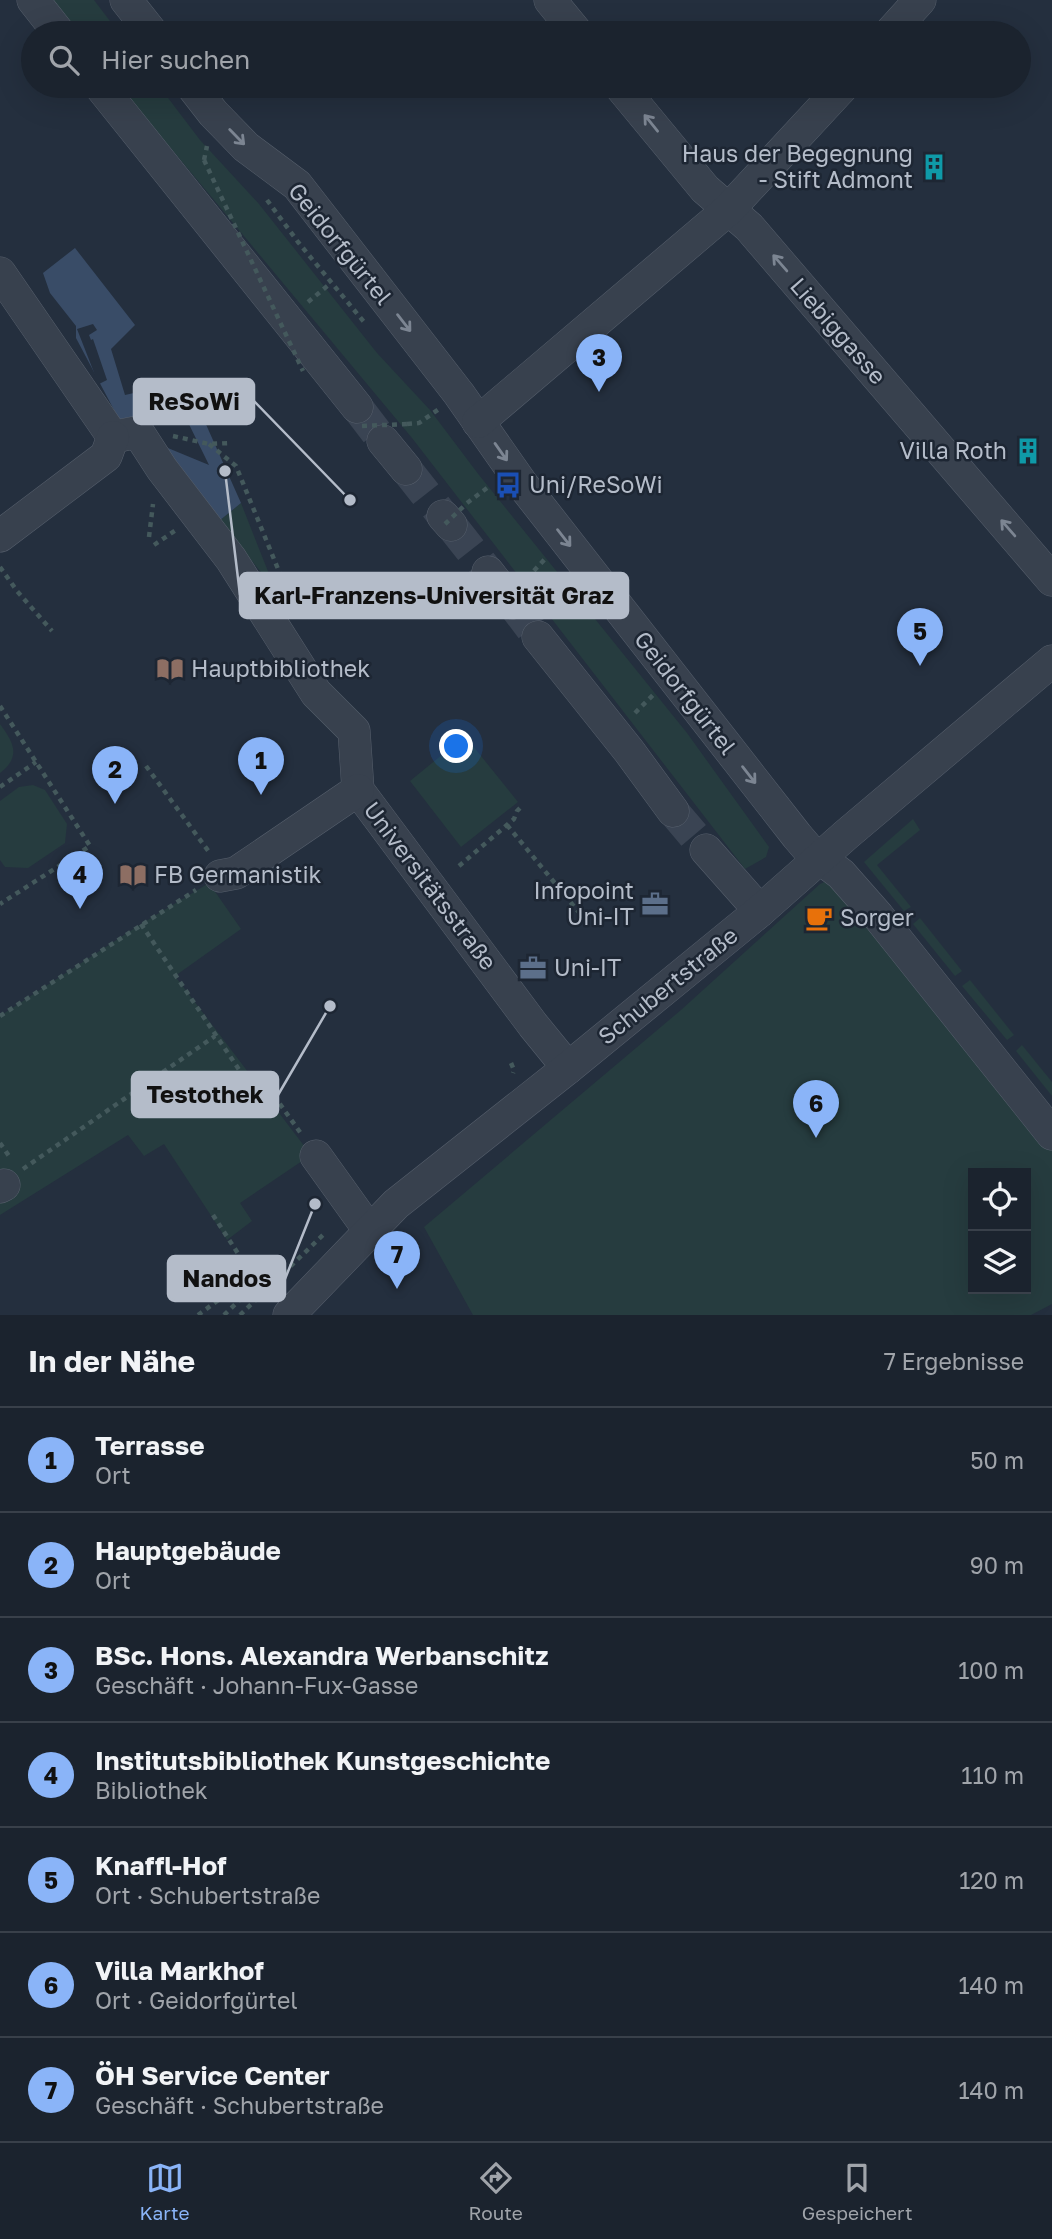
<!DOCTYPE html>
<html lang="de">
<meta charset="utf-8">
<style>
body{margin:0;font-family:"Golos Text",sans-serif;background:#282f3a;color:#f1f3f6}
.controls{position:absolute;right:21px;bottom:21px;display:grid;overflow:hidden;border-radius:0px;box-shadow:0 7px 28px #0002}
.controls button{width:63px;height:63px;display:grid;place-items:center;padding:0;border:0;border-bottom:2px solid #39404a;background:#1b232e;color:#f1f3f6;font:35px sans-serif}
.you{position:absolute;left:457px;top:747px;width:24px;height:24px;margin:-18px;border:5px solid #fff;border-radius:50%;background:#1a73e8;box-shadow:0 0 0 10px #1a73e833}
.badge{display:grid;place-items:center;width:46px;height:46px;border-radius:50%;background:#8ab4f8;color:#111;font-size:23px;font-weight:700}
.pin{position:absolute;translate:-50% -58px;filter:drop-shadow(0 2px 4px #0008)}
.pin::after{content:'';position:absolute;top:37px;width:24px;height:21px;background:inherit;clip-path:polygon(0 0,100% 0,50% 100%)}
.list{margin:0;padding:0;list-style:none}
h2{display:flex;justify-content:space-between;align-items:center;height:91px;margin:0;padding:0 28px;font-size:30px}
h2 small{font-size:23px;font-weight:400;color:#a0a4aa}
.list li{display:grid;grid-template-columns:46px 1fr auto;gap:21px;align-items:center;box-sizing:border-box;height:105px;padding:0 28px;border-top:2px solid #39404a}
.list b{display:block;font-size:26px;white-space:nowrap}
.list p{margin:0;font-size:23px;white-space:nowrap;color:#a0a4aa}
.list em{font-size:23px;font-style:normal;color:#a0a4aa}
.icon{flex:none;width:38px;height:38px;fill:none;stroke:currentColor;stroke-width:2;stroke-linecap:round;stroke-linejoin:round}
.map{position:relative;flex:none;width:1052px;height:1315px;overflow:hidden}
.search{position:absolute;background:#1b232e;box-shadow:0 7px 28px #0002;left:21px;right:21px;top:21px;height:77px;display:flex;align-items:center;gap:18px;box-sizing:border-box;padding:0 24px;border-radius:38px;color:#a0a4aa;font-size:26px}
.sheet{height:826px;background:#1b232e}
nav{display:flex;justify-content:space-around;align-items:center;box-sizing:border-box;height:98px;border-top:2px solid #39404a;background:#1b232e;font-size:19px;color:#a0a4aa}
nav a{display:grid;justify-items:center;gap:4px}
nav .on{color:#8ab4f8}
.map>svg:first-child{display:block}
</style>
<div class="map">
<svg width="1052" height="1315" viewBox="0 0 1052 1315">
<rect width="100%" height="100%" fill="#242f3e"/>
<g fill="#263c3f" fill-rule="evenodd">
<path d="M50 0H94L119 33H76Z"/>
<path d="M119 86H159L200 140 259 204 377 353 430 410 479 475 687 733 769 847 766 857 745 869 412 438Z"/>
<path d="M241 503 275 589 219 521Z"/>
<path d="M0 724C13 742 22 756 0 773Z"/>
<path d="M465 736 518 802 461 847 410 781Z"/>
<path d="M33 785 45 790 67 824 65 843 28 868 5 867 0 860V801L19 787Z"/>
<path d="M913 819 920 830 877 865 911 907 904 911 864 862Z"/>
<path d="M841 874 1052 1134V1304L1031 1315H473L424 1227 681 1010 820 884ZM973 1173H1026V1289H973Z"/>
<path d="M209 883 241 929 175 976 311 1155 240 1203 252 1221 227 1240 164 1144 144 1156 128 1135 0 1215V1016L141 924Z"/>
<path d="M920 918 962 971 955 976 913 924Z"/>
<path d="M970 980 1014 1035 1007 1040 962 986Z"/>
<path d="M1022 1045 1052 1082V1096L1016 1051Z"/>
</g>
<path fill="#394c67" d="M75 248 135 325 111 349 125 395 182 382 196 402 241 503 219 521 163 446 209 465 180 406 122 425 76 338V326L50 293 43 273Z"/>
<path fill="#242f3e" d="M93 324 97 330 89 335 91 340 93 339 107 380 97 385 93 377 95 375 77 329Z"/>
<g fill="none" stroke-linecap="round" stroke-linejoin="round">
<g stroke="#3a4453" stroke-width="32" stroke-dasharray="32 16" stroke-linecap="butt">
<path d="M357 407 383 441"/>
<path d="M406 469 443 516"/>
<path d="M451 525 488 572"/>
<path d="M512 603 538 637"/>
<path d="M673 811 706 850"/>
</g>
<g stroke="#565f6c" stroke-width="33">
<g id="minor">
<path d="M33 0 59 33"/>
<path d="M126 0 152 33"/>
<path d="M550 0 577 33"/>
<path d="M890 33 920 0"/>
<path d="M100 86 357 407"/>
<path d="M192 86 213 113 246 147 297 185 459 394 522 484 797 836 809 850 841 874 878 916 1052 1134"/>
<path d="M620 86 705 189 749 227 1052 580"/>
<path d="M0 273 113 437 138 432 162 469 231 559 316 693 354 731 358 790 533 1025 568 1068"/>
<path d="M478 422 729 209 843 86"/>
<path d="M383 441 406 469"/>
<path d="M443 516 451 525"/>
<path d="M0 536 106 456 113 437"/>
<path d="M488 572 512 603"/>
<path d="M538 637 629 751 673 811"/>
<path d="M706 850 760 911"/>
<path d="M220 876 236 873 358 790"/>
<path d="M316 1156 369 1230"/>
<path d="M0 1187 4 1185"/>
<path d="M289 1315 396 1204 568 1068 760 911 847 834 1052 661"/>
</g>
</g>
<g stroke="#44595c" stroke-width="4.5" stroke-dasharray="5 5" stroke-linecap="butt">
<path d="M100 33 111 25"/>
<path d="M204 160 207 146"/>
<path d="M267 200 298 242 364 322"/>
<path d="M308 302 331 283"/>
<path d="M407 424 419 423 439 409"/>
<path d="M173 436 209 444 230 443"/>
<path d="M209 444 236 466 287 591"/>
<path d="M467 503 491 485"/>
<path d="M149 537 153 504"/>
<path d="M154 545 176 530"/>
<path d="M0 567 17 591 52 631"/>
<path d="M527 578 545 559"/>
<path d="M0 706 90 846 0 904"/>
<path d="M635 713 654 694"/>
<path d="M146 766 209 852"/>
<path d="M0 787 36 762"/>
<path d="M507 825 586 921"/>
<path d="M459 866 514 819 517 811 521 807"/>
<path d="M141 924 242 1074 270 1090 302 1135"/>
<path d="M0 1016 196 890"/>
<path d="M511 1063 514 1070 513 1073"/>
<path d="M0 1143 11 1159"/>
<path d="M23 1169 215 1036"/>
<path d="M213 1215 263 1292"/>
<path d="M198 1315 253 1275"/>
<path d="M224 1315 257 1283"/>
<path d="M240 1315 325 1233"/>
</g>
<use href="#minor" stroke="#38414e" stroke-width="32"/>
<g stroke="#44595c" stroke-width="4.5" stroke-dasharray="5 5" stroke-linecap="butt">
<path d="M204 160 303 371"/>
<path d="M362 426 407 424"/>
<path d="M445 524 465 505"/>
</g>
</g>
<defs><path id="oneway-shaft" d="M-6 0H5M1.5-3L5.5 0L1.5 3" fill="none" stroke-width="1.6" stroke-linecap="round" stroke-linejoin="round" transform="scale(1.75)"/></defs>
<g stroke="#7c8592">
<use href="#oneway-shaft" transform="translate(651 123) rotate(-129)"/>
<use href="#oneway-shaft" transform="translate(237 137) rotate(46)"/>
<use href="#oneway-shaft" transform="translate(780 263) rotate(-131)"/>
<use href="#oneway-shaft" transform="translate(404 323) rotate(52)"/>
<use href="#oneway-shaft" transform="translate(501 452) rotate(55)"/>
<use href="#oneway-shaft" transform="translate(1008 528) rotate(-131)"/>
<use href="#oneway-shaft" transform="translate(564 538) rotate(52)"/>
<use href="#oneway-shaft" transform="translate(749 775) rotate(52)"/>
</g>
<defs>
<g id="building-bare" transform="scale(2.1)"><path d="M-4-6H4V6H1V3H-1V6H-4ZM-2.5-4.3h1.7v1.8h-1.7ZM.8-4.3h1.7v1.8H.8ZM-2.5-1h1.7V.8h-1.7ZM.8-1h1.7V.8H.8Z" fill="#0f9aa8" stroke="#1d2633" stroke-width="2.5" paint-order="stroke"/></g>
<g id="bus-bare" transform="scale(2.1)"><path d="M-5-6H5V4H4V6H2V4H-2V6H-4V4H-5ZM-3.5-4V0h7V-4ZM-3.5 1.2v1.5H-2V1.2ZM2 1.2v1.5H3.5V1.2Z" fill="#1a4fb4" stroke="#1d2633" stroke-width="2.5" paint-order="stroke"/></g>
<g id="library-bare" transform="scale(2.1)"><path d="M-6-4Q-3-5.5-.7-3.5V5Q-3 3-6 4ZM6-4Q3-5.5 .7-3.5V5Q3 3 6 4Z" fill="#8d6e63" stroke="#1d2633" stroke-width="2.5" paint-order="stroke"/></g>
<g id="office-bare" transform="scale(2.1)"><path d="M-6-3h4V-5.5h4V-3h4V5H-6ZM-1-4.5V-3h2v-1.5ZM-6 0V1H6V0Z" fill="#5c6f8a" stroke="#1d2633" stroke-width="2.5" paint-order="stroke"/></g>
<g id="cafe-bare" transform="scale(2.1)"><path d="M-5.5-4.5H6V0H3Q3 3.5 0 3.5H-2.5Q-5.5 3.5-5.5 0ZM3-3.2v2h1.7v-2ZM-6 4.5H4V6H-6Z" fill="#e8710a" stroke="#1d2633" stroke-width="2.5" paint-order="stroke"/></g>
</defs>
<g fill-rule="evenodd">
<use href="#building-bare" x="934" y="167"/>
<use href="#building-bare" x="1028" y="451"/>
<use href="#bus-bare" x="508" y="485"/>
<use href="#library-bare" x="170" y="669"/>
<use href="#library-bare" x="133" y="875"/>
<use href="#office-bare" x="655" y="904"/>
<use href="#cafe-bare" x="819" y="918"/>
<use href="#office-bare" x="533" y="968"/>
</g>
<g text-anchor="middle" stroke-width="5" stroke-linejoin="round" paint-order="stroke">
<g font-size="23" fill="#b4bcc9" stroke="#1d2633" text-anchor="start">
<text x="913" y="162" text-anchor="end">Haus der Begegnung<tspan x="913" dy="26">- Stift Admont</tspan></text>
<text x="1007" y="459" text-anchor="end">Villa Roth</text>
<text x="529" y="493">Uni/ReSoWi</text>
<text x="191" y="677">Hauptbibliothek</text>
<text x="154" y="883">FB Germanistik</text>
<text x="634" y="899" text-anchor="end">Infopoint<tspan x="634" dy="26">Uni-IT</tspan></text>
<text x="840" y="926">Sorger</text>
<text x="554" y="976">Uni-IT</text>
</g>
<g font-size="23" fill="#b4bcc9" stroke="#1d2633">
<text transform="translate(340 244) rotate(51)" y="8">Geidorfgürtel</text>
<text transform="translate(838 331) rotate(49)" y="8">Liebiggasse</text>
<text transform="translate(685 693) rotate(52)" y="8">Geidorfgürtel</text>
<text transform="translate(430 886) rotate(53)" y="8">Universitätsstraße</text>
<text transform="translate(668 986) rotate(-39)" y="8">Schubertstraße</text>
</g>
</g>
<path fill="none" stroke="#b4bcc9" stroke-width="2.5" d="M350 500L254 401M225 471L240 595M330 1006L278 1095M315 1204L285 1279"/>
<g fill="#b4bcc9" stroke="#1d2633" stroke-width="2.5">
<circle cx="350" cy="500" r="7"/>
<circle cx="225" cy="471" r="7"/>
<circle cx="330" cy="1006" r="7"/>
<circle cx="315" cy="1204" r="7"/>
</g>
<g fill="#b4bcc9" stroke="#b4bcc9" stroke-width="2.5">
<rect x="134" y="379" width="120" height="45" rx="7"/>
<rect x="240" y="573" width="388" height="45" rx="7"/>
<rect x="132" y="1072" width="146" height="45" rx="7"/>
<rect x="168" y="1256" width="117" height="45" rx="7"/>
</g>
<g font-size="24" text-anchor="middle" font-weight="bold" fill="#111">
<text x="194" y="410">ReSoWi</text>
<text x="434" y="604">Karl-Franzens-Universität Graz</text>
<text x="205" y="1103">Testothek</text>
<text x="227" y="1287">Nandos</text>
</g>
</svg>
<div class="controls">
<button><svg class="icon" aria-label="locate" viewBox="0 0 24 24"><circle cx="12" cy="12" r="6"/><path d="M12 2v4M12 18v4M2 12h4M18 12h4"/></svg></button>
<button><svg class="icon" aria-label="layers" viewBox="0 0 24 24"><path d="M12 4l9 5-9 5-9-5zM3 14l9 5 9-5"/></svg></button>
</div>
<div class="you"></div>
<div class="pin badge" style="left:261px;top:795px">1</div>
<div class="pin badge" style="left:115px;top:804px">2</div>
<div class="pin badge" style="left:599px;top:392px">3</div>
<div class="pin badge" style="left:80px;top:909px">4</div>
<div class="pin badge" style="left:920px;top:666px">5</div>
<div class="pin badge" style="left:816px;top:1138px">6</div>
<div class="pin badge" style="left:397px;top:1289px">7</div>
<div class="search"><svg class="icon" aria-label="search" viewBox="0 0 24 24"><circle cx="10" cy="10" r="6"/><path d="M15 15l6 6"/></svg>Hier suchen</div>
</div>
<section class="sheet">
<h2>In der Nähe<small>7 Ergebnisse</small></h2>
<ul class="list">
<li><span class="badge">1</span><div><b>Terrasse</b><p>Ort</p></div><em>50 m</em></li>
<li><span class="badge">2</span><div><b>Hauptgebäude</b><p>Ort</p></div><em>90 m</em></li>
<li><span class="badge">3</span><div><b>BSc. Hons. Alexandra Werbanschitz</b><p>Geschäft · Johann-Fux-Gasse</p></div><em>100 m</em></li>
<li><span class="badge">4</span><div><b>Institutsbibliothek Kunstgeschichte</b><p>Bibliothek</p></div><em>110 m</em></li>
<li><span class="badge">5</span><div><b>Knaffl-Hof</b><p>Ort · Schubertstraße</p></div><em>120 m</em></li>
<li><span class="badge">6</span><div><b>Villa Markhof</b><p>Ort · Geidorfgürtel</p></div><em>140 m</em></li>
<li><span class="badge">7</span><div><b>ÖH Service Center</b><p>Geschäft · Schubertstraße</p></div><em>140 m</em></li>
</ul>
</section>
<nav>
<a class="on"><svg class="icon" aria-label="map" viewBox="0 0 24 24"><path d="M3 6l6-2 6 2 6-2v14l-6 2-6-2-6 2zM9 4v14M15 6v14"/></svg>Karte</a>
<a><svg class="icon" aria-label="directions" viewBox="0 0 24 24"><path d="M12 3l9 9-9 9-9-9zM9 14v-3h6M13 9l2 2-2 2"/></svg>Route</a>
<a><svg class="icon" aria-label="saved" viewBox="0 0 24 24"><path d="M7 4h10v16l-5-4-5 4z"/></svg>Gespeichert</a>
</nav>
